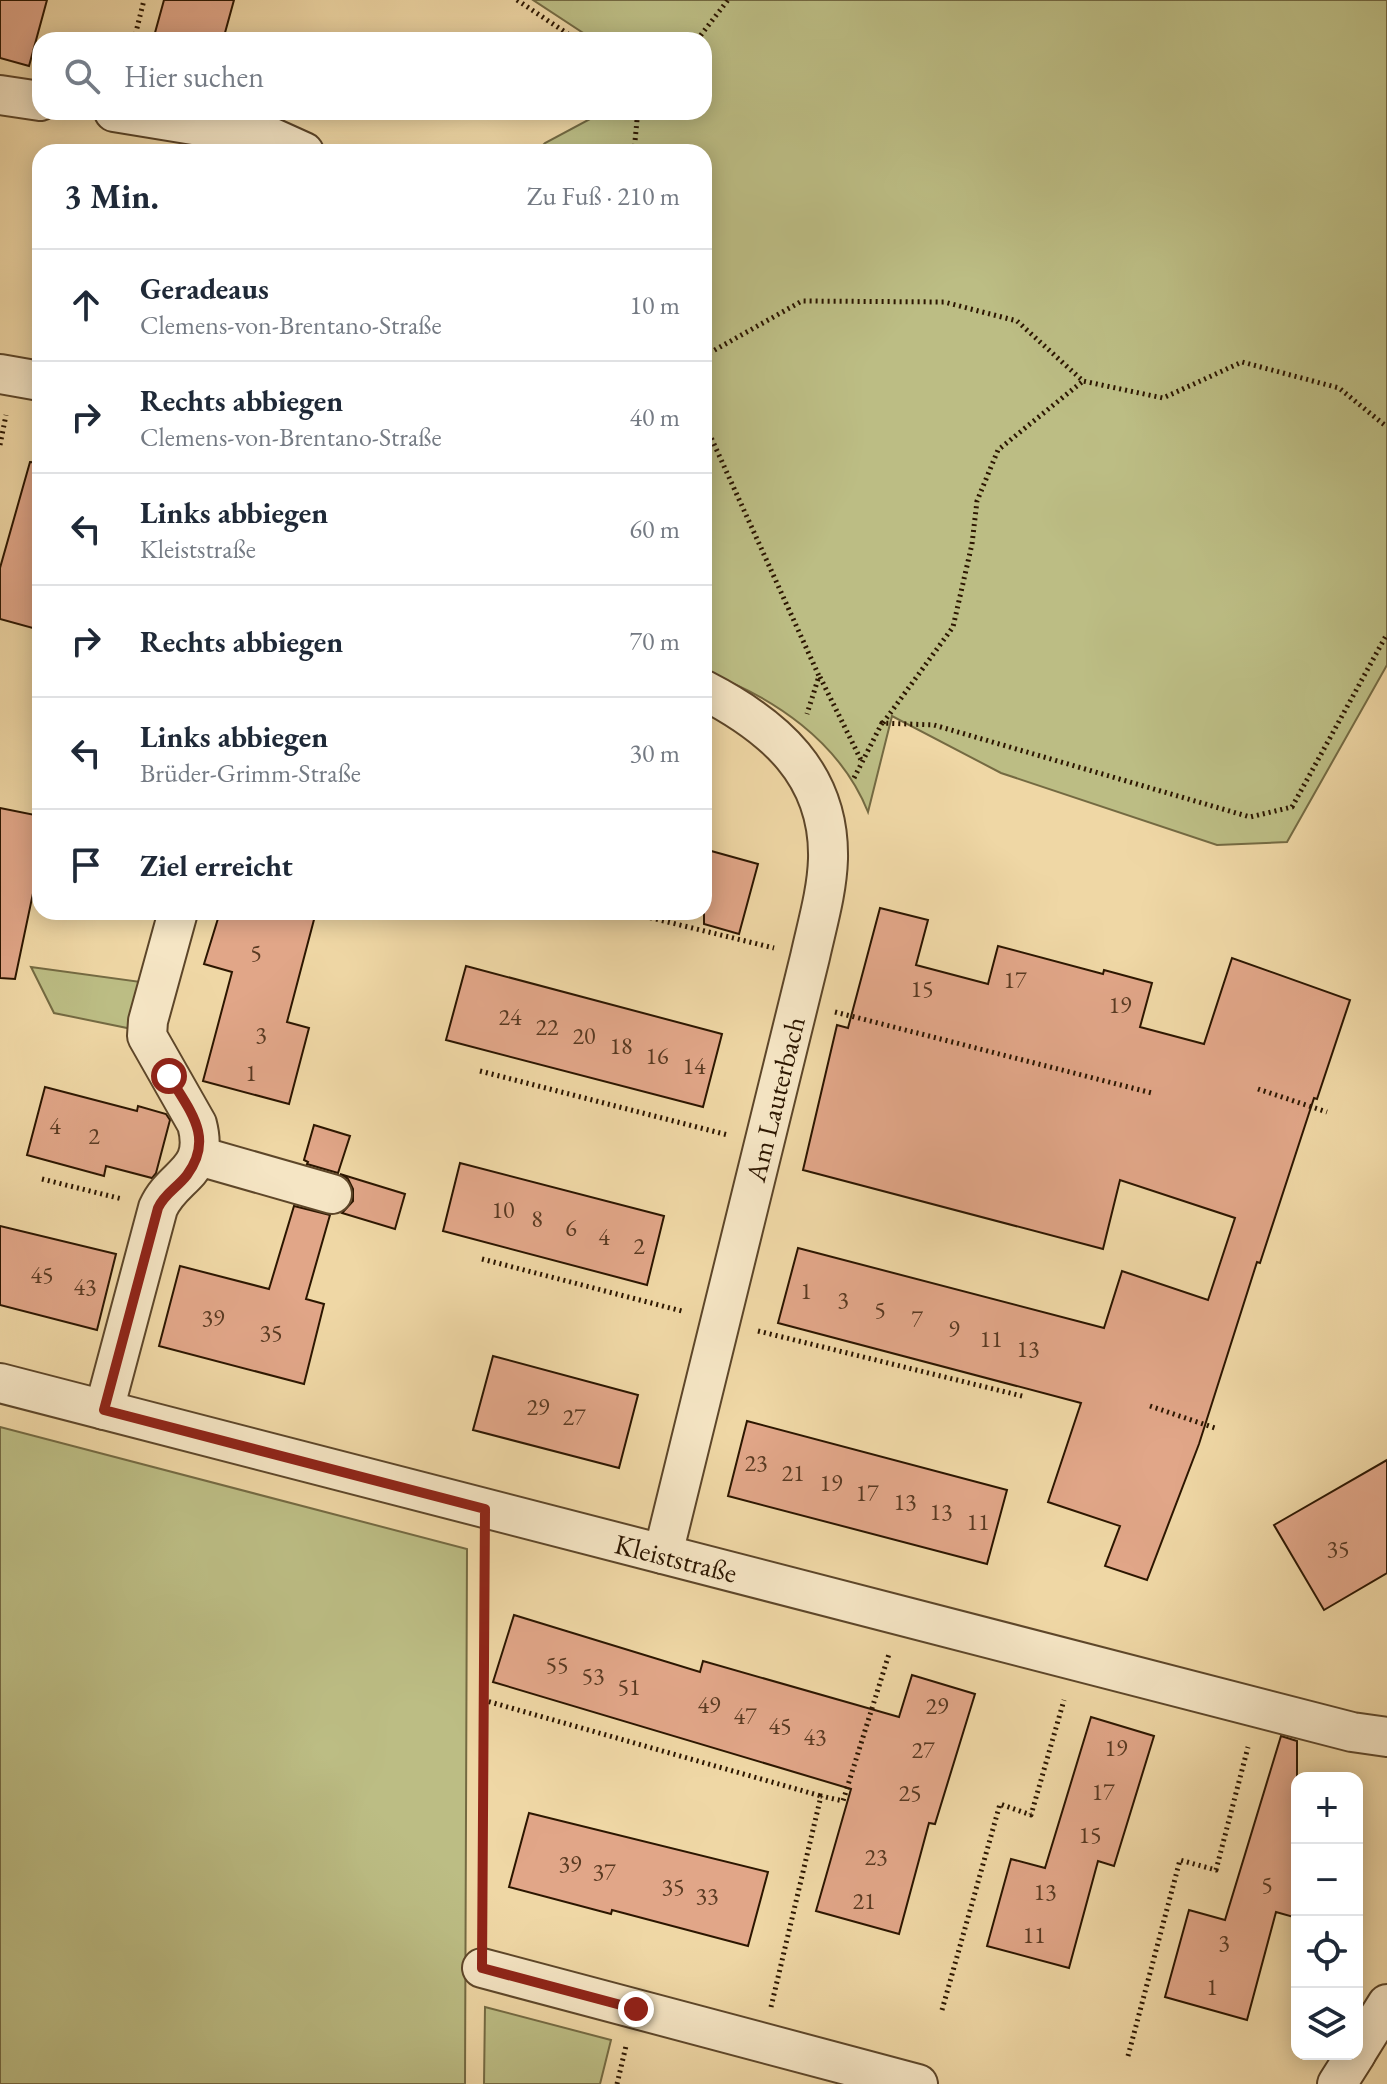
<!DOCTYPE html>
<html lang="de">
<meta charset="utf-8">
<style>
body{margin:0;font-family:"EB Garamond",serif;background:#f2f2f3;color:#1f2937}
.controls{position:absolute;right:24px;bottom:24px;display:grid;overflow:hidden;border-radius:16px;box-shadow:0 4px 20px #0003}
.controls button{width:72px;height:72px;display:grid;place-items:center;padding:0;border:0;border-bottom:2px solid #e0e1e3;background:#fff;color:#1f2937;font:40px sans-serif}
.stop{position:absolute;width:24px;height:24px;margin:-18px;border:6px solid #8f2418;border-radius:50%;background:#fff}
.stop.end{background:#8f2418;border-color:#fff;box-shadow:0 2px 8px #0008}
.list{margin:0;padding:0;list-style:none}
h2{display:flex;justify-content:space-between;align-items:center;height:104px;margin:0;padding:0 32px;font-size:34px}
h2 small{font-size:26px;font-weight:400;color:#747a83}
.list li{display:grid;grid-template-columns:52px 1fr auto;gap:24px;align-items:center;box-sizing:border-box;height:112px;padding:0 32px;border-top:2px solid #e0e1e3}
.list b{display:block;font-size:30px;white-space:nowrap}
.list p{margin:0;font-size:26px;white-space:nowrap;color:#747a83}
.list em{font-size:26px;font-style:normal;color:#747a83}
.icon{flex:none;width:44px;height:44px;fill:none;stroke:currentColor;stroke-width:2;stroke-linecap:round;stroke-linejoin:round}
.map{position:relative;flex:none;width:1387px;height:2084px;overflow:hidden}
.search{position:absolute;background:#fff;box-shadow:0 4px 20px #0003;left:32px;top:32px;width:680px;height:88px;display:flex;align-items:center;gap:20px;box-sizing:border-box;padding:0 28px;border-radius:24px;color:#747a83;font-size:30px}
.panel{position:absolute;background:#fff;box-shadow:0 4px 20px #0003;left:32px;top:144px;width:680px;height:776px;border-radius:24px}
.map>svg:first-child{display:block}
</style>
<div class="map">
<svg width="1387" height="2084" viewBox="0 0 1387 2084">
<rect width="100%" height="100%" fill="#efd7a5"/>
<filter id="stains"><feTurbulence type="fractalNoise" baseFrequency=".0025" numOctaves="4"/><feColorMatrix values="0 0 0 0 .2 0 0 0 0 .09 0 0 0 0 .02 0 0 0 .5 -.17"/></filter>
<radialGradient id="worn" r=".72"><stop offset=".6" stop-color="#630" stop-opacity="0"/><stop offset="1" stop-color="#630" stop-opacity=".3"/></radialGradient>
<g fill="#bcbd84" stroke="#746a42" stroke-width="2">
<path d="M533 0H1387V665L1287 842 1217 845 1001 773 892 716 868 812C840 742 773 696 704 672V152H536L545 143 603 112H704V40H594Z"/>
<path d="M31 967 141 982 132 1029 54 1013Z"/>
<path d="M0 1427 467 1549 465 2084H0Z"/>
<path d="M485 2007 611 2040 600 2084H484Z"/>
</g>
<g fill="#e1a688" stroke="#2c1600" stroke-width="2">
<path d="M0 0H47L29 66 0 58Z"/>
<path d="M164 0H234L223 40H153Z"/>
<path d="M30 462 40 463V630L0 619V568Z"/>
<path d="M0 808 40 816V860L15 979 0 978Z"/>
<path d="M704 849 758 864 739 934 704 924Z"/>
<path d="M880 908 928 920 916 965 988 984 998 946 1103 974 1104 970 1152 983 1140 1027 1204 1044 1232 958 1350 1000 1317 1099 1314 1098 1260 1263 1257 1262 1199 1444 1147 1580 1105 1566 1120 1526 1048 1502 1081 1403 778 1323 798 1248 1104 1328 1122 1271 1208 1300 1235 1218 1120 1180 1103 1249 803 1170 837 1025 848 1028Z"/>
<path d="M220 912H316L287 1022 309 1028 289 1104 203 1081 232 972 204 964Z"/>
<path d="M466 966 722 1034 703 1107 446 1040Z"/>
<path d="M45 1087 137 1111 138 1106 166 1114 170 1120 156 1173 152 1178 106 1166 104 1176 27 1155Z"/>
<path d="M314 1125 350 1136 338 1173 307 1164 308 1162 304 1160Z"/>
<path d="M460 1163 664 1216 647 1285 443 1231Z"/>
<path d="M340 1174 405 1194 395 1229 342 1213 353 1201V1189L348 1179Z"/>
<path d="M294 1206 330 1215 306 1299 324 1304 304 1384 159 1346 180 1266 269 1289Z"/>
<path d="M0 1226 116 1254 97 1330 0 1305Z"/>
<path d="M493 1356 638 1395 619 1468 473 1430Z"/>
<path d="M747 1421 1007 1490 987 1564 728 1496Z"/>
<path d="M1387 1460V1573L1324 1610 1274 1525Z"/>
<path d="M514 1615 700 1672 703 1661 899 1717 912 1675 975 1694 935 1824 929 1823 899 1934 816 1911 851 1789 493 1682Z"/>
<path d="M1091 1717 1154 1736 1114 1866 1098 1861 1069 1968 987 1946 1011 1859 1045 1868Z"/>
<path d="M1281 1736 1297 1741V1918L1276 1912 1247 2020 1165 1997 1189 1910 1225 1920Z"/>
<path d="M529 1813 768 1872 748 1946 612 1910 611 1914 509 1887Z"/>
</g>
<g fill="none" stroke-linecap="round" stroke-linejoin="round">
<g stroke="#5d4629" stroke-width="42">
<g id="street">
<path d="M0 95 40 101"/>
<path d="M114 112 273 138 304 152"/>
<path d="M0 374 40 381"/>
<path d="M199 1156 332 1194"/>
<path d="M0 1383 1352 1732 1387 1737"/>
<path d="M104 1410 158 1208C173 1174 210 1173 197 1124L147 1036 148 1021 178 912"/>
<path d="M663 1554 810 957C817 925 827 892 828 859 830 774 774 726 704 690"/>
<path d="M482 1968 918 2084"/>
<path d="M1357 2052 1387 2004"/>
<path d="M1337 2084 1356 2054"/>
</g>
</g>
<g stroke="#2c1600" stroke-width="5" stroke-dasharray="2 4" stroke-linecap="butt">
<path d="M517 0 577 40"/>
<path d="M134 40 144 0"/>
<path d="M697 40 728 0"/>
<path d="M634 152 637 120 641 112"/>
<path d="M704 356 802 301 944 302 1017 321 1083 381 1163 398 1242 362 1339 388 1387 427"/>
<path d="M704 422 819 676 807 714"/>
<path d="M0 445 6 415"/>
<path d="M820 677 862 762"/>
<path d="M883 723 953 627 972 544 977 501 998 450 1083 381"/>
<path d="M854 778 882 723 934 725 1250 817 1292 807 1387 634"/>
<path d="M627 912 774 948"/>
<path d="M835 1012 1152 1093"/>
<path d="M480 1071 728 1135"/>
<path d="M1258 1089 1327 1112"/>
<path d="M42 1179 122 1199"/>
<path d="M482 1259 682 1311"/>
<path d="M758 1331 1026 1397"/>
<path d="M1150 1406 1215 1428"/>
<path d="M483 1700 821 1796"/>
<path d="M482 1932 485 1550"/>
<path d="M771 2007 821 1796 843 1801 889 1654"/>
<path d="M942 2010 1000 1804 1031 1815 1064 1700"/>
<path d="M1128 2056 1180 1860 1216 1870 1248 1747"/>
<path d="M617 2084 626 2046"/>
</g>
<use href="#street" stroke="#f5e5c4" stroke-width="38"/>
</g>
<g fill="none" stroke-linecap="round" stroke-linejoin="round">
<path stroke="#8f2418" stroke-width="10" d="M169 1076C189 1110 215 1137 187 1175 177 1188 165 1193 158 1208L104 1410 485 1509 482 1968 636 2009"/>
</g>
<g text-anchor="middle" stroke-width="6" stroke-linejoin="round" paint-order="stroke">
<g font-size="24" fill="#593a22">
<text x="256" y="961">5</text>
<text x="1015" y="988">17</text>
<text x="922" y="997">15</text>
<text x="1120" y="1013">19</text>
<text x="510" y="1025">24</text>
<text x="547" y="1035">22</text>
<text x="261" y="1043">3</text>
<text x="584" y="1044">20</text>
<text x="621" y="1054">18</text>
<text x="657" y="1064">16</text>
<text x="694" y="1074">14</text>
<text x="251" y="1081">1</text>
<text x="55" y="1134">4</text>
<text x="94" y="1144">2</text>
<text x="503" y="1218">10</text>
<text x="537" y="1227">8</text>
<text x="571" y="1236">6</text>
<text x="604" y="1245">4</text>
<text x="639" y="1254">2</text>
<text x="42" y="1283">45</text>
<text x="85" y="1295">43</text>
<text x="806" y="1299">1</text>
<text x="843" y="1308">3</text>
<text x="880" y="1318">5</text>
<text x="213" y="1326">39</text>
<text x="917" y="1327">7</text>
<text x="954" y="1337">9</text>
<text x="271" y="1341">35</text>
<text x="991" y="1347">11</text>
<text x="1028" y="1357">13</text>
<text x="538" y="1415">29</text>
<text x="574" y="1425">27</text>
<text x="756" y="1471">23</text>
<text x="793" y="1481">21</text>
<text x="831" y="1491">19</text>
<text x="867" y="1501">17</text>
<text x="905" y="1510">13</text>
<text x="941" y="1520">13</text>
<text x="978" y="1530">11</text>
<text x="1338" y="1557">35</text>
<text x="557" y="1673">55</text>
<text x="593" y="1684">53</text>
<text x="629" y="1695">51</text>
<text x="709" y="1713">49</text>
<text x="937" y="1714">29</text>
<text x="745" y="1724">47</text>
<text x="780" y="1734">45</text>
<text x="815" y="1745">43</text>
<text x="1116" y="1756">19</text>
<text x="923" y="1758">27</text>
<text x="1103" y="1800">17</text>
<text x="910" y="1801">25</text>
<text x="1090" y="1843">15</text>
<text x="876" y="1865">23</text>
<text x="570" y="1872">39</text>
<text x="604" y="1880">37</text>
<text x="1267" y="1893">5</text>
<text x="673" y="1895">35</text>
<text x="1045" y="1900">13</text>
<text x="707" y="1904">33</text>
<text x="864" y="1909">21</text>
<text x="1034" y="1943">11</text>
<text x="1224" y="1951">3</text>
<text x="1212" y="1995">1</text>
</g>
<g font-size="28" fill="#2c1600" stroke="#f5e5c4">
<text transform="translate(775 1099) rotate(-76)" y="10">Am Lauterbach</text>
<text transform="translate(676 1558) rotate(14)" y="10">Kleiststraße</text>
</g>
</g>
<rect width="100%" height="100%" filter="url(#stains)"/>
<rect width="100%" height="100%" fill="url(#worn)"/>
</svg>
<div class="controls">
<button>+</button>
<button>−</button>
<button><svg class="icon" aria-label="locate" viewBox="0 0 24 24"><circle cx="12" cy="12" r="6"/><path d="M12 2v4M12 18v4M2 12h4M18 12h4"/></svg></button>
<button><svg class="icon" aria-label="layers" viewBox="0 0 24 24"><path d="M12 4l9 5-9 5-9-5zM3 14l9 5 9-5"/></svg></button>
</div>
<div class="stop" style="left:169px;top:1076px"></div>
<div class="stop end" style="left:636px;top:2009px"></div>
<div class="search"><svg class="icon" aria-label="search" viewBox="0 0 24 24"><circle cx="10" cy="10" r="6"/><path d="M15 15l6 6"/></svg>Hier suchen</div>
<section class="panel">
<h2>3 Min.<small>Zu Fuß · 210 m</small></h2>
<ul class="list">
<li><svg class="icon" aria-label="ahead" viewBox="0 0 24 24"><path d="M12 20V5M6 11l6-6 6 6"/></svg><div><b>Geradeaus</b><p>Clemens-von-Brentano-Straße</p></div><em>10 m</em></li>
<li><svg class="icon" aria-label="right" viewBox="0 0 24 24"><path d="M7 20v-9h11M14 6l5 5-5 5"/></svg><div><b>Rechts abbiegen</b><p>Clemens-von-Brentano-Straße</p></div><em>40 m</em></li>
<li><svg class="icon" aria-label="left" viewBox="0 0 24 24"><path d="M17 20v-9H6M10 6l-5 5 5 5"/></svg><div><b>Links abbiegen</b><p>Kleiststraße</p></div><em>60 m</em></li>
<li><svg class="icon" aria-label="right" viewBox="0 0 24 24"><path d="M7 20v-9h11M14 6l5 5-5 5"/></svg><div><b>Rechts abbiegen</b></div><em>70 m</em></li>
<li><svg class="icon" aria-label="left" viewBox="0 0 24 24"><path d="M17 20v-9H6M10 6l-5 5 5 5"/></svg><div><b>Links abbiegen</b><p>Brüder-Grimm-Straße</p></div><em>30 m</em></li>
<li><svg class="icon" aria-label="arrive" viewBox="0 0 24 24"><path d="M6 21V4h12l-3 4 3 4H6"/></svg><div><b>Ziel erreicht</b></div></li>
</ul>
</section>
</div>
